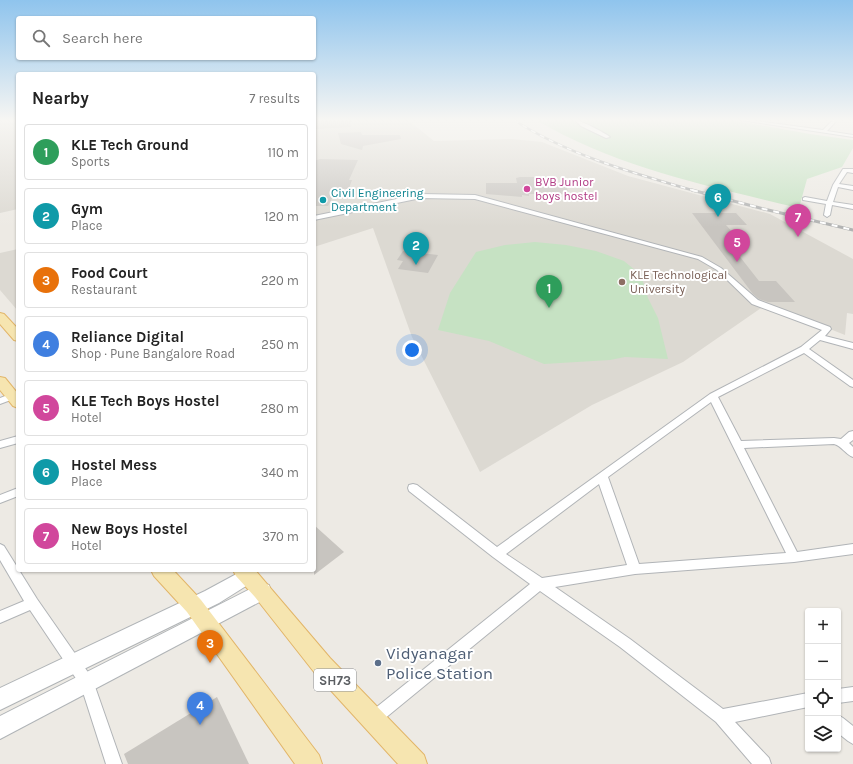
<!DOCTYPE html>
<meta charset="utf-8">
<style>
body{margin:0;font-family:Karla,sans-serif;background:#f6f6f6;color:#222}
.controls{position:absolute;right:12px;bottom:12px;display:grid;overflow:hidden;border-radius:4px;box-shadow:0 1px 3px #0004}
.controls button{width:36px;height:36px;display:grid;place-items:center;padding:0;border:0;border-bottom:1px solid #e0e0e0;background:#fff;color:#222;font:20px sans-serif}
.you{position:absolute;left:412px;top:350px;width:14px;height:14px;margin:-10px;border:3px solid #fff;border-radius:50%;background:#1a73e8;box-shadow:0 0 0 6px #1a73e833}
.badge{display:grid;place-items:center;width:26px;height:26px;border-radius:50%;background:#d64142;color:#fff;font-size:13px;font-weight:700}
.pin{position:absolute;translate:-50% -33px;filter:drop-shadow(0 1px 2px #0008)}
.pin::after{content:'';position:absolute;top:21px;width:14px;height:12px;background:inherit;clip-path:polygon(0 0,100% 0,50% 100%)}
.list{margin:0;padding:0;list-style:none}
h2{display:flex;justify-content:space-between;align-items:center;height:52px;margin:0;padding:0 16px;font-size:17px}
h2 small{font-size:13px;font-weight:400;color:#767676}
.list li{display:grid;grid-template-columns:26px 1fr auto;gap:12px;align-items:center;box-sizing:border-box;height:56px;margin:0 8px 8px;padding:0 8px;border:1px solid #e0e0e0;border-radius:4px}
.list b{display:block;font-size:15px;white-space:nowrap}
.list p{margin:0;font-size:13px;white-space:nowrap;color:#767676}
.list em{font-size:13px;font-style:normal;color:#767676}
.icon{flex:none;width:22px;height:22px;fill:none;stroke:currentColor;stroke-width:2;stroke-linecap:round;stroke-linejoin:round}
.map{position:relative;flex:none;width:853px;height:764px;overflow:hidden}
.search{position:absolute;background:#fff;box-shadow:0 1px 3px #0004;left:16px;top:16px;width:300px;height:44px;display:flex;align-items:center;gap:10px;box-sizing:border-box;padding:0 14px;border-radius:4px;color:#767676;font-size:15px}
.panel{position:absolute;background:#fff;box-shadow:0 1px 3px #0004;left:16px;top:72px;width:300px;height:500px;border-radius:4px}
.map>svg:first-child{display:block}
</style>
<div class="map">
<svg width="853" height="764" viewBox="0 0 853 764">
<rect width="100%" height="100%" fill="#edeae4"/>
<g fill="#dcd9d2">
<path d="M0 120H18V209L0 213Z"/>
<path d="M314 120H408L434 141 512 139 542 142 628 176 770 214 853 259V314L847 313 845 335 767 304 683 362 592 405 480 472 412 337 373 228 314 247Z"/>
<path d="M18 249V311L0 290V253Z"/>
</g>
<g fill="#c6e2c3">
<path d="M536 120H730L810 134 853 140V148L842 167 807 179 799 208C708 186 618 168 536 120Z"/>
<path d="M535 242 566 245 596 251 624 261 641 275 648 298 658 318 668 359 625 357 610 360 544 364 489 341 438 330 450 293 476 252 505 245Z"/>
</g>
<g fill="#c8c5c0">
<path d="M314 120H351V127L314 129Z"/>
<path d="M361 132 362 135H400L401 139 363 146 362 150 341 144 338 133Z"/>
<path d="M320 159 358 160 349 180H352L348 191H336L328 206H314V161Z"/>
<path d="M520 177H542V184L566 185 569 194H529V196L522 195V197L486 194V183H517L516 178Z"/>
<path d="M692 213H736L747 225H726L743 244H730L759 281H776L795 302H768L759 299 753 294Z"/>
<path d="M403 251 438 255 428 273 398 269 403 261 397 260Z"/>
<path d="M314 525 344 552 314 575Z"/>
<path d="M217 697 249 764H128L124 754Z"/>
</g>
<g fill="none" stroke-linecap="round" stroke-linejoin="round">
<g stroke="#b1b4b7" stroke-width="2">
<g id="street">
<path d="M575 120C580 120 605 133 610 137L606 138 581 126Z"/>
<path d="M740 120H750L823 130 833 120H837L827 131 853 135V137Z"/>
<path d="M843 169H853V173L847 172 839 184 853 186V190L838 187 833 202 853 205V209L832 205 830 215 827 217 824 215 826 204 803 200V198L805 197 827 201 833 185Z"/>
<path d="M421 194 475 195 702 257 721 268 758 300 830 327 831 329 825 336 853 343V349L820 340 809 349 853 380V387L850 386 804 353 718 397 741 441 834 438 841 439 849 432 853 431V440L849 443 853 447V457C845 454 842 446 834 444L744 448 797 552 853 544V554L794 562 635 574 555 587 630 639 723 709 808 693V707L735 722 769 758 771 764H752L716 722 620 647 540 591 378 724 373 727 368 724 365 719 368 714 530 584 493 557 409 491 408 488 409 485 413 484 417 485 497 547 710 394 801 347 822 330 752 304 717 270 698 259 475 199 421 198 314 220V216ZM711 402 786 553 639 564 608 477ZM599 484 627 565 542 578 506 554Z"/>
<path d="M13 393 16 394 18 396 16 398 0 404V398Z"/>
<path d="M18 436V443L0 448V441Z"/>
<path d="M18 488V496L0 503V495Z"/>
<path d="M0 544 4 546 37 599 92 678 122 764H106L81 686 30 610 0 623V611L24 601 0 560Z"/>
<path d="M853 687V701L838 703V689Z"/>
<path d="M838 715 843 718 853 726V744L848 741 838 733Z"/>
</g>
</g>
<g stroke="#b0b4b7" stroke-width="2">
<g id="secondary">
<path d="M253 570 257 576 254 581 219 603 0 710V688L205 591 242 571Z"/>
<path d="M262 583 269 585 271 591 269 597 0 739V716Z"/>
</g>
</g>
<g stroke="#e2b568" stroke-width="2">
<g id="primary">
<path d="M0 313 4 314 18 329V341L14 340 0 324Z"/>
<path d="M0 377 5 378 18 394V408L13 406 0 390Z"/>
<path d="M151 570H173L201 600 319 755 322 764H295L187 612 154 576Z"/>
<path d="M233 570H255L330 658 424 755 427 764H398L314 672 255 597 236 576Z"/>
</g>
</g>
<use href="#street" fill="#fff" fill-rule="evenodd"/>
<use href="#secondary" fill="#fff" fill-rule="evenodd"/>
<use href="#primary" fill="#f6e5b0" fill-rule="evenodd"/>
<g stroke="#b2b3b3" stroke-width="2.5">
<path id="rail-far1" d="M514 120C568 155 633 173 695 191"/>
</g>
<g stroke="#b2b3b3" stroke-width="3">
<path id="rail" d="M692 190 764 209 853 230"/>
</g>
<use href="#rail-far1" stroke="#fff" stroke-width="1.5" stroke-dasharray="5" stroke-linecap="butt"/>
<use href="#rail" stroke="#fff" stroke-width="2" stroke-dasharray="6" stroke-linecap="butt"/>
</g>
<linearGradient id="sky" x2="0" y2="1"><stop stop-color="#8fc4ed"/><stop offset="0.53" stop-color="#f7f6f3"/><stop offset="1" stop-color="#f7f6f3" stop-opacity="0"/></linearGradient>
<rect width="853" height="227" fill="url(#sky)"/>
<circle fill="#d1479c" stroke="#fff" stroke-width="1.5" cx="527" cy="189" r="4"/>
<circle fill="#0f9aa8" stroke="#fff" stroke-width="1.5" cx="323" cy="200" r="4"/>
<circle fill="#8d6e63" stroke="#fff" stroke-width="1.5" cx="622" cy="282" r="4"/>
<circle fill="#5c6f8a" stroke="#fff" stroke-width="1.5" cx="378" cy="663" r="4"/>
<g text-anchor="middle" stroke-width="4" stroke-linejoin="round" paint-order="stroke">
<g font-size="12" fill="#b23c85" stroke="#fff" text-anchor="start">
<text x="535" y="186">BVB Junior<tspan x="535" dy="14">boys hostel</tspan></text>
</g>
<g font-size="12" fill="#0d838f" stroke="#fff" text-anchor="start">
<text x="331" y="197">Civil Engineering<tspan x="331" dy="14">Department</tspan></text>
</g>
<g font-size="12" fill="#785e54" stroke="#fff" text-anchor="start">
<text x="630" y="279">KLE Technological<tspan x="630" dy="14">University</tspan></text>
</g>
<rect fill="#fff" stroke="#8d8f92" stroke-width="1" x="314" y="669" width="42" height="22" rx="3"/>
<g font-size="13" font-weight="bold" fill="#5c5f63">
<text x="335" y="685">SH73</text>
</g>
<g font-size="17" fill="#4e5e75" stroke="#fff" text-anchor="start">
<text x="386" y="659">Vidyanagar<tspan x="386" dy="20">Police Station</tspan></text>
</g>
</g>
</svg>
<div class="controls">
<button>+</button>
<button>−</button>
<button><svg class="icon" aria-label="locate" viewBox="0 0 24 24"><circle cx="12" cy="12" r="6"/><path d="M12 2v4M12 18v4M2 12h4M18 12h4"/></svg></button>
<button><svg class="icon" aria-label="layers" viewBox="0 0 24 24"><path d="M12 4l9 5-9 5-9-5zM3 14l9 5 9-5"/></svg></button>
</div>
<div class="you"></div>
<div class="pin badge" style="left:549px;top:308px;background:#2e9e5b">1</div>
<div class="pin badge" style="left:416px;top:265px;background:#0f9aa8">2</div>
<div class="pin badge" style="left:210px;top:663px;background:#e8710a">3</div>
<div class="pin badge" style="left:200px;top:725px;background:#3f7fe0">4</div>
<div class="pin badge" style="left:737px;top:262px;background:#d1479c">5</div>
<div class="pin badge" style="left:718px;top:217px;background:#0f9aa8">6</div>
<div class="pin badge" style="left:798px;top:237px;background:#d1479c">7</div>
<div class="search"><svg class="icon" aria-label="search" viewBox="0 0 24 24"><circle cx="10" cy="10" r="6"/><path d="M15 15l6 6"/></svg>Search here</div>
<section class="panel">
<h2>Nearby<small>7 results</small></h2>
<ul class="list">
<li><span class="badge" style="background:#2e9e5b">1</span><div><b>KLE Tech Ground</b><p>Sports</p></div><em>110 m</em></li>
<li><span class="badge" style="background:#0f9aa8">2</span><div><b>Gym</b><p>Place</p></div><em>120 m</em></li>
<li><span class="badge" style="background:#e8710a">3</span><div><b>Food Court</b><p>Restaurant</p></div><em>220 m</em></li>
<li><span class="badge" style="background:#3f7fe0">4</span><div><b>Reliance Digital</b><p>Shop · Pune Bangalore Road</p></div><em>250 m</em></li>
<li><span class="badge" style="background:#d1479c">5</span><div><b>KLE Tech Boys Hostel</b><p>Hotel</p></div><em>280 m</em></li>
<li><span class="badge" style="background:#0f9aa8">6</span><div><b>Hostel Mess</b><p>Place</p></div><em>340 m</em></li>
<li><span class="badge" style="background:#d1479c">7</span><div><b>New Boys Hostel</b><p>Hotel</p></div><em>370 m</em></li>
</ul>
</section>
</div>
